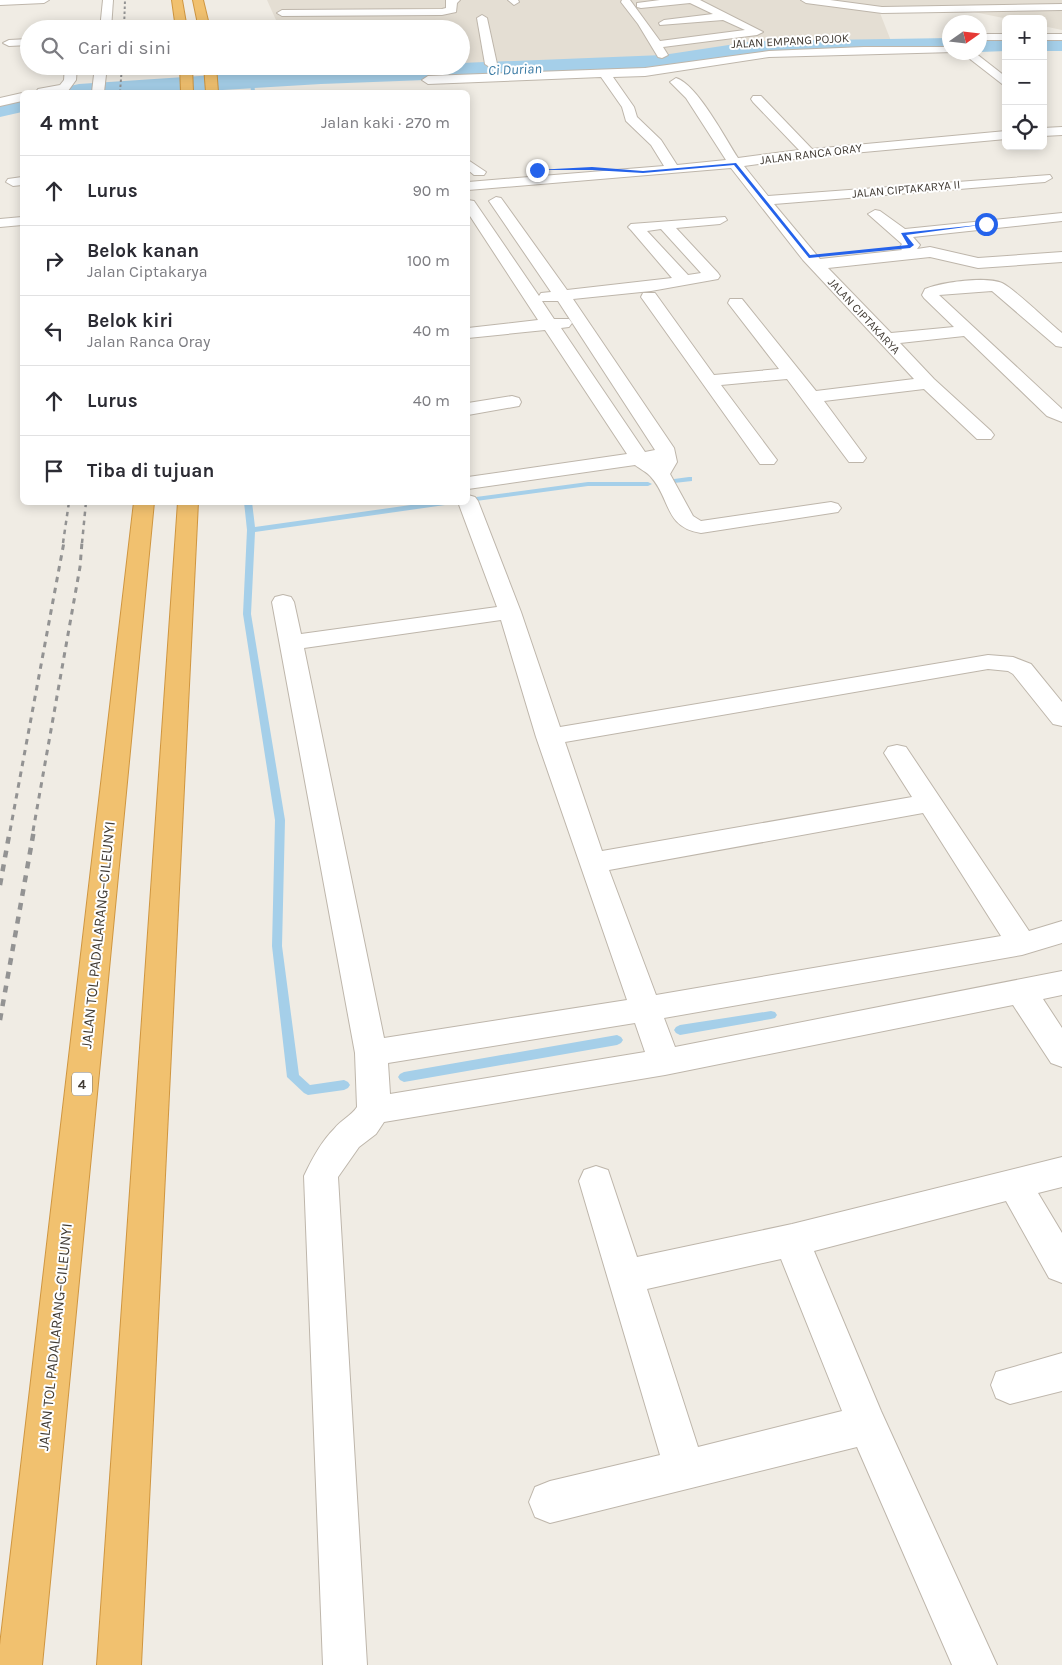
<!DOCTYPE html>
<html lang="id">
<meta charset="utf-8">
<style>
body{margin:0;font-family:Karla,sans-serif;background:#f7f7f7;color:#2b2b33}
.controls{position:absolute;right:15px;top:15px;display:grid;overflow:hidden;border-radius:8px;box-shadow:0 2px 12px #0003}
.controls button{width:45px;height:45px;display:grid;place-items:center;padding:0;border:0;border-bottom:1px solid #e1e1e2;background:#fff;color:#2b2b33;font:25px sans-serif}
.compass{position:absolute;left:942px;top:15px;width:45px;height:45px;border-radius:50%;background:#fff;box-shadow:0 2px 12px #0003;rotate:76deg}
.stop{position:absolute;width:15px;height:15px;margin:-11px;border:4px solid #2563eb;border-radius:50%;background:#fff}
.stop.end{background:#2563eb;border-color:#fff;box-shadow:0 1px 5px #0008}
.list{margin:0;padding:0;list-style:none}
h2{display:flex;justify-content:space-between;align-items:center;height:65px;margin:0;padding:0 20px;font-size:21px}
h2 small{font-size:16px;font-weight:400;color:#7c7c81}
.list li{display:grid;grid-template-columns:32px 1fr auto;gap:15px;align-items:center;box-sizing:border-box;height:70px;padding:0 20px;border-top:1px solid #e1e1e2}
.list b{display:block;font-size:19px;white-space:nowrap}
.list p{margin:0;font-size:16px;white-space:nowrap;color:#7c7c81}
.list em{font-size:16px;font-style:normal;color:#7c7c81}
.icon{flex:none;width:28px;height:28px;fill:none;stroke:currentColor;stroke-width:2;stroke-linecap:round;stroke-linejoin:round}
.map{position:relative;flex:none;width:1062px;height:1665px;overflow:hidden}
.search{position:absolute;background:#fff;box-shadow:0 2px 12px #0003;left:20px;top:20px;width:450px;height:55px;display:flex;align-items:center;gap:12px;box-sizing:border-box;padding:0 18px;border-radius:28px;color:#7c7c81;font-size:19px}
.panel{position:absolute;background:#fff;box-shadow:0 2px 12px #0003;left:20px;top:90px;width:450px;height:415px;border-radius:8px}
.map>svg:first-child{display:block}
</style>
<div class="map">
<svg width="1062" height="1665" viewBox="0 0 1062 1665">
<rect width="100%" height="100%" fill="#f0ece4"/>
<path fill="#e4ded3" d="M267 0H1062V30L1043 26V19H1008L974 12 880 13 891 41 780 42 727 47 642 61 339 71 340 66H461V29H280Z"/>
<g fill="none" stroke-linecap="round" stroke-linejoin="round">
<g fill="#a5cfe9" fill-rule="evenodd">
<path d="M252 80 254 81 255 92H251L250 81Z"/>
<path d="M689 477H692V481L674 483 670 481 674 479Z"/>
<path d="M588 482H648L652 484 648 486H588L476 501 472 499 476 497Z"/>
<path d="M244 502H252L255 527 432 502 449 503 445 505 255 532 251 614 285 820 282 946 299 1075 310 1085 344 1080 348 1082 350 1085 348 1088 344 1090 308 1095 304 1093 287 1077 272 946 275 820 243 614 247 530Z"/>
<path d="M771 1011 775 1012 777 1015 775 1018 771 1019 680 1035 676 1033 674 1030 676 1027 680 1025Z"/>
<path d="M617 1035 621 1037 623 1040 621 1043 617 1045 404 1082 400 1080 398 1077 400 1074 404 1072Z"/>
</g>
<g fill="#a5cfe9" fill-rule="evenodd">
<path d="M1006 37V51L980 52V38Z"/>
<rect x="1043" y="37" width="19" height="14"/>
<path d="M950 38V52L755 55 663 71 321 84 189 92H66L70 86 79 84 321 68 461 66V63L663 55 755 41Z"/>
<path d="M22 96V112L0 117V101Z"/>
</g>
<g stroke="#beb6ab" stroke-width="2">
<g id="minor">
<path d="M0 0H49L44 3 0 5Z"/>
<path d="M103 0H113L111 29H100Z"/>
<path d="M446 0H460L457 3 456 12 442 15 282 16 277 13 282 10 442 9 446 8Z"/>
<path d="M508 0H518L519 2 514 5Z"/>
<path d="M622 0H630L660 41 745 30 723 20 660 25 659 23 664 20 713 14 690 3 641 8 637 7V3L660 0H700L763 32 757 35 663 47 668 55 662 58 658 57 638 24 621 2Z"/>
<path d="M801 0H830L882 7 1062 4V10L882 13 806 3Z"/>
<path d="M482 15 487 18 497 64 491 68 485 64 477 18Z"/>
<rect x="980" y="34" width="26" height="6"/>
<rect x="1043" y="34" width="19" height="6"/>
<path d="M29 39V45L9 46 3 43 9 40Z"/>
<path d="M864 47H950V52H954L769 57 645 76 613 77 634 107 637 117 661 140 677 165 726 160 686 98 670 82 676 78C697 84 726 140 738 158L799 150 753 102 751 99 753 96H761L812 149 1006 131V139L809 157 744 166 768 196 1050 175 1052 178 1045 182 774 204 820 259 902 250 900 247 902 244 868 214 875 210 880 211 905 229 1062 213V221L913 237 920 245 917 249 930 247 978 258 1062 252V262L978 268 930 257 828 268 891 333 954 327 924 298 922 295 925 289C941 282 986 276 1002 283 1016 290 1048 322 1062 333V347L1056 346 992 291 939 295 1062 409V422L1047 416 964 336 900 343 934 379 991 431 994 435 991 439H977L924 389 824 401 866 458 863 462H849L787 379 721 385 777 460 774 464H760L641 297 643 293H655L714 375 779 369 728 303 730 299H742L816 391 914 379 803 260 731 168 468 190V182L664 166 651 145 626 121 622 107 601 77 428 84 422 80 428 76 645 68 769 51Z"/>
<path d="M961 52H974L1006 77V87Z"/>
<path d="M65 66H77L76 80 68 91 36 92 38 89 60 85 64 80Z"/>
<path d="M95 66H107L104 92H92Z"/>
<path d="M324 66H388L382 70 327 73 321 69Z"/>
<path d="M22 93V101L0 106V98Z"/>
<path d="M1062 127V135L1043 136V128Z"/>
<path d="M468 160 486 172 484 175H474L468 170Z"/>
<path d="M22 177V185L13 186 6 182 8 179Z"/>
<path d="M496 197 501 198 567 290 672 278 631 230 628 227 631 224 725 217 727 220 720 224 676 228 718 273 720 276 718 279 651 291 573 299 674 448 677 462 670 474 693 516 701 521 831 502 838 504 841 508 838 512 701 533C664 527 671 499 651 477 647 472 640 469 635 465L468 489V477L627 454 545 330 468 338V328L538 320 468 213V200L474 201 539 296 541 293 551 292 489 201ZM661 229 701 273 688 275 647 231ZM542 301H558L655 450 645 452 561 328 569 327 572 323 569 319H554Z"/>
<path d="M22 217V225L0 227V219Z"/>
<path d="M512 396 519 398 521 402 519 406 468 415V403Z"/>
<path d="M468 495 475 497 478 501 521 612 560 727 988 655 1013 657 1031 664 1062 702V726L1053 724 1013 674 1008 671 988 669 565 742 602 851 912 797 884 753 888 747 897 745 906 747 1029 931 1062 921V943L1022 955 664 1018 675 1047 1062 971V995L1043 999 1062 1028V1067L1051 1063 1013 1005 665 1075 384 1122 376 1134 359 1147 338 1177 367 1665H323L304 1176C312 1159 321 1142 334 1129 341 1120 351 1116 357 1107L355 1053 272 602 275 597 283 595 291 597 294 602 301 634 497 607 458 502H468ZM501 620 536 737 627 1000 384 1038 304 648ZM923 813 1001 936 656 995 609 870ZM635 1023 645 1052 390 1094 388 1063Z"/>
<path d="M1062 1157V1187L1038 1193 1062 1233V1283L1049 1278 1006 1201 814 1251 881 1411 997 1665H952L857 1447 550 1523 535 1517 529 1502 535 1487 550 1481 660 1455 579 1181 584 1170 596 1166 608 1170 637 1257 792 1224ZM781 1259 842 1411 698 1447 647 1289Z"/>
<path d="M1062 1353V1391L1010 1404 996 1398 991 1385 996 1372Z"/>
</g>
</g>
<g stroke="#cf9640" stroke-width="2">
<g id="highway">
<path d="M172 0H182L187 29H176Z"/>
<path d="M193 0H203L210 29H199Z"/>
<path d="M180 66H192L193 92H181Z"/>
<path d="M204 66H216L218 92H206Z"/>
<path d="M134 502H154L42 1665H0V1645Z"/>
<path d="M178 502H198L141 1665H97Z"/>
</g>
</g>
<use href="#minor" fill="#fff" fill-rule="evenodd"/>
<use href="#highway" fill="#f1c16f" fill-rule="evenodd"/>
<g stroke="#939393" stroke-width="2" stroke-dasharray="2.5 2.5" stroke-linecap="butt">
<path d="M124 29 125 0"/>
<path d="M120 92 122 66"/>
</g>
<g stroke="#939393" stroke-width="2.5" stroke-dasharray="4.5 4.5" stroke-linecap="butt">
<path d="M63 543 69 502"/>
<path d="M82 543 86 502"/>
</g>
<g stroke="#939393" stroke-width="3" stroke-dasharray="5.5 5.5" stroke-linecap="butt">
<path d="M10 831 64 542"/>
<path d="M33 831 80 567 82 542"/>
</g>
<g stroke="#939393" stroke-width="4.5" stroke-dasharray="7 7" stroke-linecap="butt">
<path d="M0 885 10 830"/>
<path d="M0 1020 34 830"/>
</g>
</g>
<path fill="#2563eb" d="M736 163 810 255 908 245 901 233 988 224 906 235 914 245 910 248 809 258 734 165 643 173 592 170H535L592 167 643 171Z"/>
<g text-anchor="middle" stroke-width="4" stroke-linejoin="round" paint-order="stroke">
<g font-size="12" fill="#423c35" stroke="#fff">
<text transform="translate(790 41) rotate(-3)" y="4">JALAN EMPANG POJOK</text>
<text transform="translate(811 154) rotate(-7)" y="4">JALAN RANCA ORAY</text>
<text transform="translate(906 189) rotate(-5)" y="4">JALAN CIPTAKARYA II</text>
<text transform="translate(864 316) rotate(47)" y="4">JALAN CIPTAKARYA</text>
</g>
<g font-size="14" font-style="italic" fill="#3879a3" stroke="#fff">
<text transform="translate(515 69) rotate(-2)" y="5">Ci Durian</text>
</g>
<rect fill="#fff" stroke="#7b7672" stroke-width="1" x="72" y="1072.5" width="20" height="23" rx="4"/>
<g font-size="14" font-weight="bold" fill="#423c35">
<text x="82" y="1089">4</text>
</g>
<g font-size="15" fill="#423c35" stroke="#fff">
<text transform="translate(98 935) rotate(-84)" y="5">JALAN TOL PADALARANG–CILEUNYI</text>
<text transform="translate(55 1337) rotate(-84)" y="5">JALAN TOL PADALARANG–CILEUNYI</text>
</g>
</g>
</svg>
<div class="controls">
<button>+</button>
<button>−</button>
<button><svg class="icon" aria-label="locate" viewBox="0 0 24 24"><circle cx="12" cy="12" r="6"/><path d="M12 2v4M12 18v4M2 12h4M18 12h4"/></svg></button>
</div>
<svg class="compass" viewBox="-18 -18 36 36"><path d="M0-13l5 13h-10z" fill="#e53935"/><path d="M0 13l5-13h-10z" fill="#7c7c81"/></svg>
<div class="stop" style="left:986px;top:224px"></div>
<div class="stop end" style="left:537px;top:170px"></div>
<div class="search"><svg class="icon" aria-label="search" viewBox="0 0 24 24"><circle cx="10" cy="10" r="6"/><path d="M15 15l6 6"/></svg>Cari di sini</div>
<section class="panel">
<h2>4 mnt<small>Jalan kaki · 270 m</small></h2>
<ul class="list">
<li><svg class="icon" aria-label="ahead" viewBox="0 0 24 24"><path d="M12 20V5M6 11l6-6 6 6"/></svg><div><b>Lurus</b></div><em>90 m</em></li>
<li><svg class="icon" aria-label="right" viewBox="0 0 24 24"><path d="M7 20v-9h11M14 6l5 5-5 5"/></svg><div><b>Belok kanan</b><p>Jalan Ciptakarya</p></div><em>100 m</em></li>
<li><svg class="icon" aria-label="left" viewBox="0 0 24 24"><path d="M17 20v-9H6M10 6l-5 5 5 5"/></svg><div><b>Belok kiri</b><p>Jalan Ranca Oray</p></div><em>40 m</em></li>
<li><svg class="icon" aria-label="ahead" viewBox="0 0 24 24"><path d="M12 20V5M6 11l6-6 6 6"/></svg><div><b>Lurus</b></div><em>40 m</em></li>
<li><svg class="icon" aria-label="arrive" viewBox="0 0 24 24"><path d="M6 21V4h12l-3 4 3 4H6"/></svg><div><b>Tiba di tujuan</b></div></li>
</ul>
</section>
</div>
